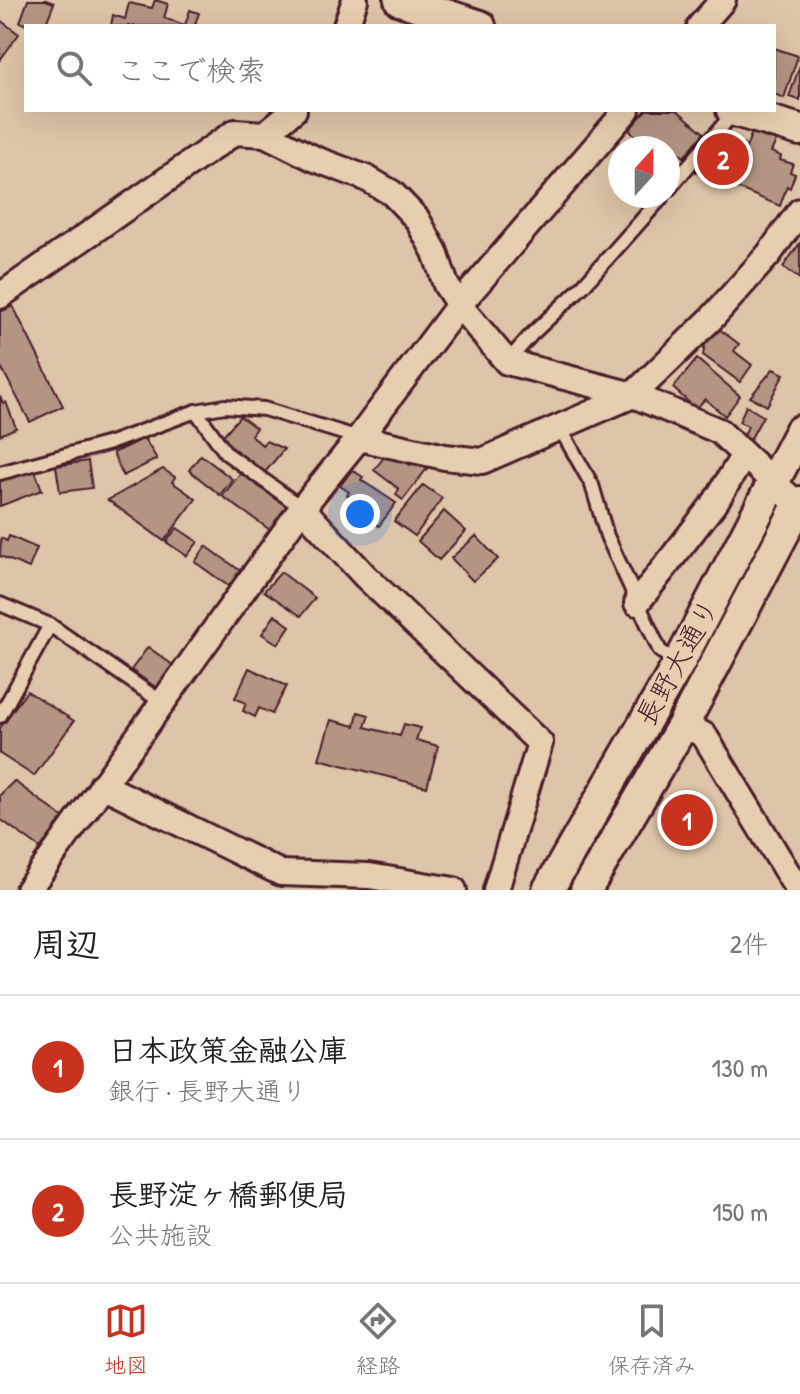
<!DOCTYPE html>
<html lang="ja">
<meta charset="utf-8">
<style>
body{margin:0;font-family:"Patrick Hand","Klee One",sans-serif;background:#f6f6f6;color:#222}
.compass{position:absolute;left:608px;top:136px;width:72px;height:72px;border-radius:50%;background:#fff;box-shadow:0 8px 32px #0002;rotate:21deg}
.you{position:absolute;left:360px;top:514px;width:28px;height:28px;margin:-20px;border:6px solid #fff;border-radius:50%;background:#1a73e8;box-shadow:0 0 0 12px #1a73e833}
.badge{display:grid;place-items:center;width:52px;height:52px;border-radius:50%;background:#c8321e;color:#fff;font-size:26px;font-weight:700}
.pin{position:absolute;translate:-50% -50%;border:4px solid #fff;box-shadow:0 2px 8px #0006}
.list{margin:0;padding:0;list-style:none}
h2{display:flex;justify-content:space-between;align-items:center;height:104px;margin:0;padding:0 32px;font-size:34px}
h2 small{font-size:26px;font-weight:400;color:#767676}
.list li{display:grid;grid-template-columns:52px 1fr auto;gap:24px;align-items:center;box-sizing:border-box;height:144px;padding:0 32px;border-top:2px solid #e0e0e0}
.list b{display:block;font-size:30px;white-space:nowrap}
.list p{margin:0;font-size:26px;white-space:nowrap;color:#767676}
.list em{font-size:26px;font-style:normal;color:#767676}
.icon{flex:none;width:44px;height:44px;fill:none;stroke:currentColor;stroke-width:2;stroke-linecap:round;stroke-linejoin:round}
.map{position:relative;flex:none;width:800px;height:890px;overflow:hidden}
.search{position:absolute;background:#fff;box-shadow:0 8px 32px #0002;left:24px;right:24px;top:24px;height:88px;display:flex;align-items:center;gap:20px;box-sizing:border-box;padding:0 28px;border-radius:0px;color:#767676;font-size:30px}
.sheet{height:392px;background:#fff}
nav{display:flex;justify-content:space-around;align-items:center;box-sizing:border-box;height:112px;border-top:2px solid #e0e0e0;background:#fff;font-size:22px;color:#767676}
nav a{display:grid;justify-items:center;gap:4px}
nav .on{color:#c8321e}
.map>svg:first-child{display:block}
</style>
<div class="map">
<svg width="800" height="890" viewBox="0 0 800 890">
<rect width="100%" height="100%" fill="#dec4a8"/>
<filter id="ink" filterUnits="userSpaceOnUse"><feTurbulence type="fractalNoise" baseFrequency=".0125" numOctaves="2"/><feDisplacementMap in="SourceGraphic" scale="16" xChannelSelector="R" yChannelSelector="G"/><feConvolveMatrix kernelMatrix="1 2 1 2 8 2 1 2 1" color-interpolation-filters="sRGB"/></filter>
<g filter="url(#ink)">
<g fill="#b49584" stroke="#4a1f2b" stroke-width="2">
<path d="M28 0H46L54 3 45 26H28L20 22Z"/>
<path d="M155 0 168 4 164 18 185 25 190 10 199 13 195 24 199 26H111L113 15 125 19 129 3 152 8Z"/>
<path d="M0 20 19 34 0 60Z"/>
<path d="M774 48 798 56 784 98 774 94Z"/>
<path d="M800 65V100L789 97Z"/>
<path d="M646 110H677L704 133 684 157 661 137 652 148H648L629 130Z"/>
<path d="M753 129 777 139 771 152 781 156 780 160 793 164 790 172 795 174 790 188 787 186 780 206 732 186Z"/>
<path d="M723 136 744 144 737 167 718 188 696 172Z"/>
<path d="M800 243V279L783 267Z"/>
<path d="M13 306 63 406 30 422 0 365V312Z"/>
<path d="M719 329 739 344 734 351 752 365 740 382 703 355 705 344Z"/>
<path d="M697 359 740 396 725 416 705 399 696 409 673 388Z"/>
<path d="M773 369 784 374 767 406 750 397Z"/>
<path d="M0 396 3 403 6 402 16 428 0 435Z"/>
<path d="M746 406 763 416 750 440 744 436 748 426 739 422Z"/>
<path d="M240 416 256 428 251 435 262 445 266 441 284 449 262 476 219 440Z"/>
<path d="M144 438 157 459 123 476 113 453Z"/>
<path d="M389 451 410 465 415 458 428 467 403 500 396 495 399 489 374 470Z"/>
<path d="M201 455 232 479 220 495 189 470Z"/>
<path d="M88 461 92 488 60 492 56 466Z"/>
<path d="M34 468 42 490 0 506V481Z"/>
<path d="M163 469 175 477 172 482 196 499 164 541 108 500Z"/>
<path d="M244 469 294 506 273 532 222 496Z"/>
<path d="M352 470 363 477 361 480 396 503 379 526 349 503 352 499 347 495 349 492 340 486Z"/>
<path d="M423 485 442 498 415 536 394 521Z"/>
<path d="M444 511 466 531 439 560 418 541Z"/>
<path d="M177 528 198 542 187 556 166 542Z"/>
<path d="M9 536 37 548 29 568 0 556 1 538 7 541Z"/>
<path d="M476 536 498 559 473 581 451 558Z"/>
<path d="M206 546 242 572 231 588 195 562Z"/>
<path d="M281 572 315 598 301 616 264 591Z"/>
<path d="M275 615 290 626 278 644 262 634Z"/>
<path d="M148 647 174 666 157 688 131 670Z"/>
<path d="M249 668 287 686 272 714 259 708 255 717 243 711 246 703 235 698Z"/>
<path d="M27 691 74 721 34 776 0 754V728Z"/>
<path d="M358 712 369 715 365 727 400 736 404 724 420 728 416 740 438 746 427 787 319 759 331 720 355 726Z"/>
<path d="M14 781 64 818 40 848 0 819V795Z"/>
</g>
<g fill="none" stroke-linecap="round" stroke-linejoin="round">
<g stroke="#4a1f2b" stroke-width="18">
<g id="service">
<path d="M668 190 735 111"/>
<path d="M507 362 531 335 582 287 663 196"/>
<path d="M196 411 226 453 302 508"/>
<path d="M560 428 592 485 607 536 660 651 679 663"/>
<path d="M0 473 110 443 196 411 225 406 264 409 359 438"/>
<path d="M0 604 50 625 163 703"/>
<path d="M0 716 50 625"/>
</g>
</g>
<g stroke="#4a1f2b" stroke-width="30">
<g id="minor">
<path d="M346 26 355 0"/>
<path d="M700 26 723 0"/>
<path d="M265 134 294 110"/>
<path d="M0 296 235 132 265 134 315 159 366 178 392 193 417 219 435 252 446 285 459 305 507 362 633 395 719 431 800 507"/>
<path d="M359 438 445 457 482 461 633 395 712 318 769 254 800 211"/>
<path d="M302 508 365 576 540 743 496 890"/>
<path d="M637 603 716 501 744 455"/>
<path d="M683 725 704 735 798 890"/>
<path d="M102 785 281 873 369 876 454 890"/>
<path d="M28 890 302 508 359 438 459 305 627 110"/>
</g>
</g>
<g stroke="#4a1f2b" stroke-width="36">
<g id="tertiary">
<path d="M400 0 480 26"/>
<path d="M732 110 800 130"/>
<path d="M548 890 679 663 800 431"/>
<path d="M586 890 683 725 800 502"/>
</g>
</g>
<use href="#service" stroke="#e8ceb0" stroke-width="12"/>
<use href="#minor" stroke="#e8ceb0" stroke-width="24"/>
<use href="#tertiary" stroke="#e8ceb0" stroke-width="30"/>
</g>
</g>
<g text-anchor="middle" stroke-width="6" stroke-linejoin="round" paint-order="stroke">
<g font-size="28" fill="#4a1f2b" stroke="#e8ceb0">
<text transform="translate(677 662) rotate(-61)" y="10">長野大通り</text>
</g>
</g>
</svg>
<svg class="compass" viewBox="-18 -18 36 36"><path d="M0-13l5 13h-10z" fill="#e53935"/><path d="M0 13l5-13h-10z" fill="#767676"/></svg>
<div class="you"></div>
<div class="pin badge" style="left:687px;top:820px">1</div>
<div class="pin badge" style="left:723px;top:159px">2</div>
<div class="search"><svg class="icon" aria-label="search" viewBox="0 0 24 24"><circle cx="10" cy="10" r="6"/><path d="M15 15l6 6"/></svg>ここで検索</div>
</div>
<section class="sheet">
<h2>周辺<small>2件</small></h2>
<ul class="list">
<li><span class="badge">1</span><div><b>日本政策金融公庫</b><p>銀行 · 長野大通り</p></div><em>130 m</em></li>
<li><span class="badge">2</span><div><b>長野淀ヶ橋郵便局</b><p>公共施設</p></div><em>150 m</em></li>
</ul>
</section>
<nav>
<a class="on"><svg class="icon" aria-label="map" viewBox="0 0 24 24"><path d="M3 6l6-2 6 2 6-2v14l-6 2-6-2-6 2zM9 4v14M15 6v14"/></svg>地図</a>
<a><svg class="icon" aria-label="directions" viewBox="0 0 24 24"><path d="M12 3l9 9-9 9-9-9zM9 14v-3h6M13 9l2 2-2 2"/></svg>経路</a>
<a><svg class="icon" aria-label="saved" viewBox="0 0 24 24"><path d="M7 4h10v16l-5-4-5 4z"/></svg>保存済み</a>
</nav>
